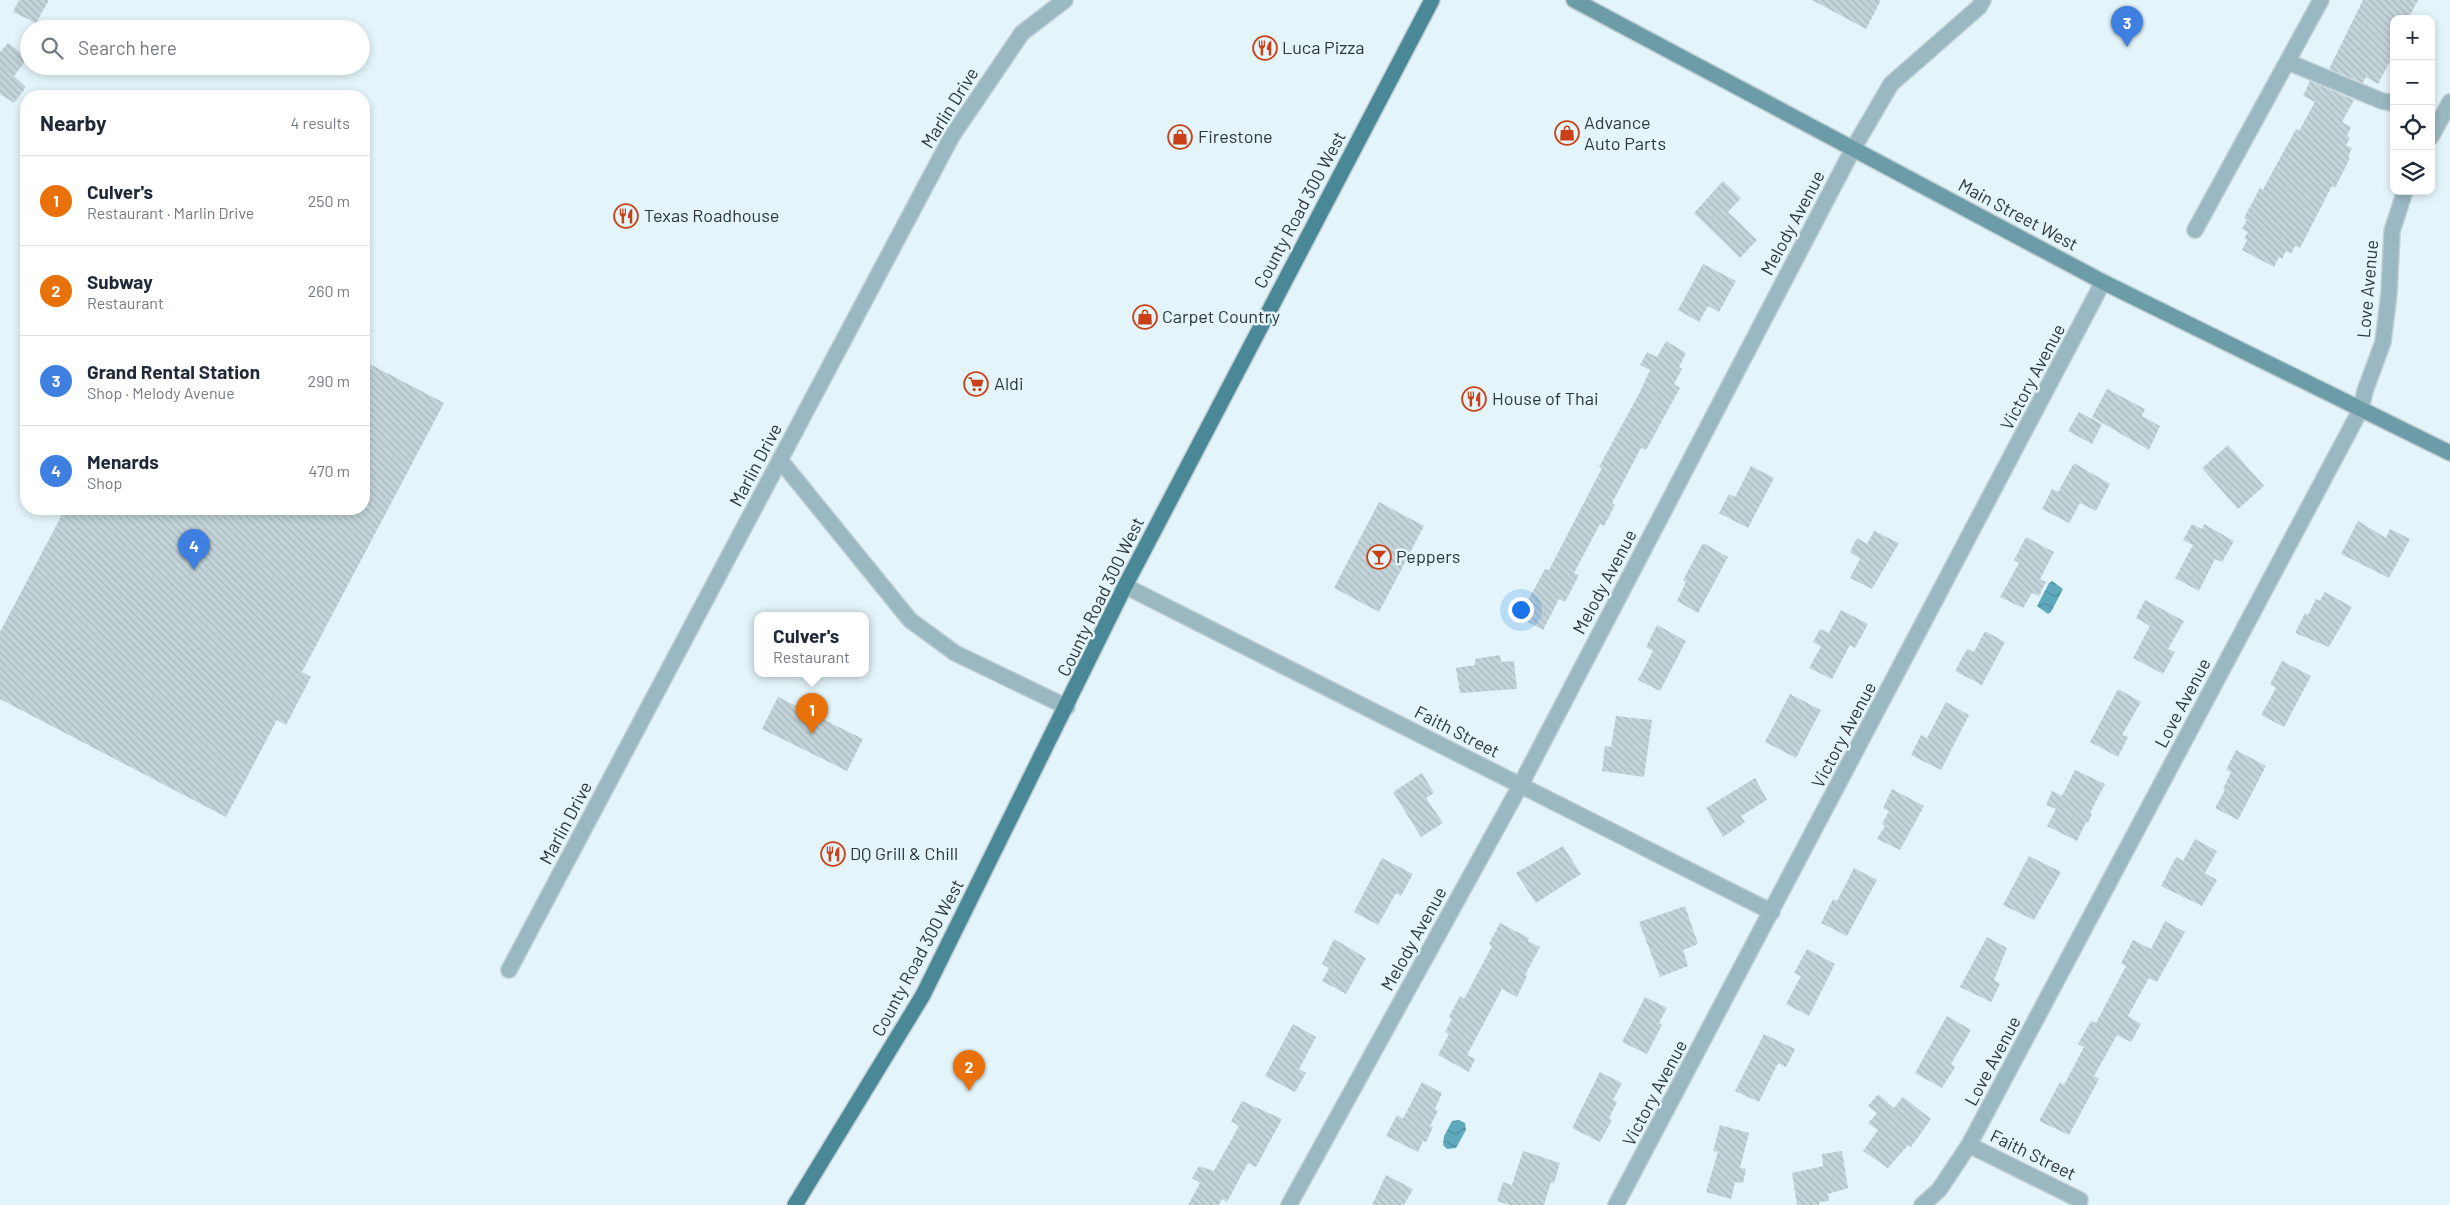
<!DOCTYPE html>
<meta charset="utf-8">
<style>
body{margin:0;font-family:Barlow,sans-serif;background:#f6f6f7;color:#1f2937}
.controls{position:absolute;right:15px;top:15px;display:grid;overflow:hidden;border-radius:10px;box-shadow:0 2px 8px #0003}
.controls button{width:45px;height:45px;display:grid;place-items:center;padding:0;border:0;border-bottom:1px solid #e0e1e3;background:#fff;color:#1f2937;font:25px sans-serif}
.you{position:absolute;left:1520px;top:609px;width:18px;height:18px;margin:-12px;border:4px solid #fff;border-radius:50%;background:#1a73e8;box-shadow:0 0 0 8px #1a73e833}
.badge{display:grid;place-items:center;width:32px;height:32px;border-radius:50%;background:#2563eb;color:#fff;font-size:16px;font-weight:700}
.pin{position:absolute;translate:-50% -41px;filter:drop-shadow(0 1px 2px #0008)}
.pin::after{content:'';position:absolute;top:26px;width:18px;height:15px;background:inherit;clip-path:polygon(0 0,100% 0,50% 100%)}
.popup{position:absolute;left:754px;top:612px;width:115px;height:65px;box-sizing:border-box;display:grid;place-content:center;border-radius:10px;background:#fff;filter:drop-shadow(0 1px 4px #0005);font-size:16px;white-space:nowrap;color:#747a83}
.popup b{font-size:19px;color:#1f2937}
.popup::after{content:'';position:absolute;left:50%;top:100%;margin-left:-10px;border:10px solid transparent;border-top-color:#fff}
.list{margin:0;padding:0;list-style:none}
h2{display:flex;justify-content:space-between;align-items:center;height:65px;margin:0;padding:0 20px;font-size:21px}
h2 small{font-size:16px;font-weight:400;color:#747a83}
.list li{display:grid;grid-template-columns:32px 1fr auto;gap:15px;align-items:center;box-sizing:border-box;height:90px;padding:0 20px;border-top:1px solid #e0e1e3}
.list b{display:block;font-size:19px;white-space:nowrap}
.list p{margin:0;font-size:16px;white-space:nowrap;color:#747a83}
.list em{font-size:16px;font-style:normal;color:#747a83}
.icon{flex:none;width:28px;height:28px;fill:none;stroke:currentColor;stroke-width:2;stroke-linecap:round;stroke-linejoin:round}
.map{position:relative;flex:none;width:2450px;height:1205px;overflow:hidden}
.search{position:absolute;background:#fff;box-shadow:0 2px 8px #0003;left:20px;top:20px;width:350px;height:55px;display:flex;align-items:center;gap:12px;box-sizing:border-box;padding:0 18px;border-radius:28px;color:#747a83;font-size:19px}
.panel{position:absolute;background:#fff;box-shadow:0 2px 8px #0003;left:20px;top:90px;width:350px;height:425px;border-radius:20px}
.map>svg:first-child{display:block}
</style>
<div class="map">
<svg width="2450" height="1205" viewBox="0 0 2450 1205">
<defs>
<pattern id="water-waves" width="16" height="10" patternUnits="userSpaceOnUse" patternTransform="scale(1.25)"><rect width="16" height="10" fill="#5ea9bc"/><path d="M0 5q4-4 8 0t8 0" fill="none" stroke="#4e8a9a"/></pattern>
<pattern id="building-back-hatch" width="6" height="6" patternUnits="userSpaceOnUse" patternTransform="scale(1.25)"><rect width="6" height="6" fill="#c3d5da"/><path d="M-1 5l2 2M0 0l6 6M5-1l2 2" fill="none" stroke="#a8b7bc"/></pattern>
</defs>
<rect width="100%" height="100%" fill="#e3f5fa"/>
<g fill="url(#water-waves)">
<path d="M2052 581 2063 589 2051 612 2048 614 2037 606 2049 583Z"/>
<path d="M1459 1120 1465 1123 1466 1130 1456 1148 1447 1149 1443 1145 1444 1136 1452 1121Z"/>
</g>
<g fill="url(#building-back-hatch)">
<path d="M19 0H49L36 23 13 12Z"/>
<path d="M1812 0H1881L1866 29Z"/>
<path d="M2363 0H2418L2408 19H2394V65L2389 63 2378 84 2366 77 2363 83 2329 69Z"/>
<path d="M8 43 28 58 14 76 26 87 14 103 0 94V52Z"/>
<path d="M2310 81 2354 100 2342 122 2351 127 2347 136 2350 138 2346 145 2352 148 2348 157 2350 158 2335 188 2332 186 2300 248 2295 246 2291 254 2286 251 2282 259 2279 257 2274 267 2242 250 2247 240 2244 238 2248 232 2242 229 2247 220 2244 218 2260 188 2263 190 2268 180 2296 129 2299 131 2315 102 2303 96Z"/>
<path d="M1723 181 1741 198 1728 212 1757 240 1740 258 1694 213Z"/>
<path d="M1703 264 1736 281 1719 312 1708 306 1699 322 1678 310Z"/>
<path d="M1666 341 1686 353 1679 367 1682 369 1674 384 1680 388 1646 450 1641 448 1612 503 1615 505 1604 526 1600 524 1574 573 1579 575 1565 602 1559 599 1543 630 1519 617 1545 569 1549 570 1602 468 1599 467 1640 392 1650 370 1640 365 1647 352 1657 357Z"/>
<path d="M364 361 444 403 302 672 311 677 286 725 277 720 226 817 0 699V632L65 509H364Z"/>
<path d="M2107 389 2145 409 2142 416 2160 426 2149 450 2092 417Z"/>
<path d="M2079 412 2102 424 2092 444 2068 431Z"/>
<path d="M2228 445 2264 486 2238 509 2202 468Z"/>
<path d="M2074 463 2110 484 2096 511 2080 503 2069 523 2042 509 2052 489 2058 492Z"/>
<path d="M1751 466 1774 478 1748 528 1719 513 1729 494 1735 497Z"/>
<path d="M1379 502 1424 526 1379 612 1334 588Z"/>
<path d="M2358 521 2386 538 2390 529 2410 539 2389 578 2341 554Z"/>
<path d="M2192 524 2202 529 2204 524 2234 541 2222 562 2215 559 2199 591 2175 578 2193 545 2183 540Z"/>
<path d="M1874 531 1899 543 1872 589 1850 578 1860 559 1850 552 1857 538 1867 544Z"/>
<path d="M2026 537 2054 552 2040 579 2046 582 2039 596 2032 593 2023 608 2000 597 2019 563 2014 560Z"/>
<path d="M1703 543 1728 557 1698 613 1677 601 1686 582 1683 580Z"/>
<path d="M2325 592 2352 607 2329 647 2295 633 2305 613 2308 615 2316 599 2320 601Z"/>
<path d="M2145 600 2184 621 2168 649 2175 652 2163 674 2133 658 2150 626 2136 618Z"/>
<path d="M1841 610 1868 624 1855 648 1850 645 1832 679 1809 668 1821 647 1813 642 1820 629 1829 633Z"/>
<path d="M1657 625 1686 641 1660 691 1638 680 1653 651 1646 647Z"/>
<path d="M1985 631 2005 642 1982 685 1955 671 1967 649 1974 652Z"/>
<path d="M1500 655 1501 662 1514 661 1517 689 1460 693 1456 668 1475 665V659Z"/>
<path d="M2282 661 2311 676 2284 727 2261 715 2276 688 2270 684Z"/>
<path d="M2118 689 2141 702 2122 735 2128 737 2118 757 2090 742Z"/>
<path d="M1790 694 1821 710 1796 758 1765 742Z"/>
<path d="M778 697 863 739 847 771 762 729Z"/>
<path d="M1946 702 1969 715 1941 770 1911 755 1921 735 1927 738Z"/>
<path d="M1616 716 1652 720 1644 777 1602 771 1605 746 1611 747Z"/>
<path d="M2236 750 2266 766 2238 820 2215 808 2225 790 2223 789 2231 772 2226 770Z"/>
<path d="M2075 770 2105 784 2090 813 2092 814 2088 823 2086 822 2077 841 2047 826 2056 809 2046 805 2052 791 2062 796Z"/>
<path d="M1422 773 1434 793 1426 798 1443 823 1421 837 1393 792Z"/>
<path d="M1755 778 1767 800 1741 816 1745 822 1723 837 1706 808Z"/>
<path d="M1892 789 1924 806 1900 850 1877 839 1885 826 1882 824 1889 811 1883 808Z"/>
<path d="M2195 839 2217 851 2205 873 2217 880 2202 906 2161 886 2176 857 2183 861Z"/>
<path d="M1563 846 1581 874 1536 903 1516 873Z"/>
<path d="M2029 856 2061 872 2034 920 2003 905Z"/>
<path d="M1382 858 1413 874 1401 896 1396 893 1378 925 1354 912Z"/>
<path d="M1854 868 1877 880 1847 936 1821 923 1833 899 1837 901Z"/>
<path d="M1685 906 1698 944 1683 950 1688 966 1660 977 1639 922Z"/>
<path d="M2165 921 2185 932 2157 982 2149 978 2128 1016 2141 1024 2131 1042 2117 1035 2094 1076 2099 1079 2069 1135 2039 1121 2060 1082 2064 1085 2084 1047 2078 1044 2091 1021 2096 1023 2126 966 2121 963 2133 940 2151 949Z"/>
<path d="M1500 923 1529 938 1528 941 1540 947 1525 975 1527 976 1517 997 1502 989 1467 1055 1475 1059 1469 1072 1438 1055 1449 1034 1445 1032 1452 1019 1449 1017 1460 996 1464 999 1492 946 1489 944Z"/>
<path d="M1987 937 2007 948 1994 980 2000 984 1991 1002 1960 987Z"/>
<path d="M1334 939 1366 958 1346 994 1322 981 1329 968 1322 964Z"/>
<path d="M1807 949 1835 964 1809 1016 1786 1004 1801 976 1794 973Z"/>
<path d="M1645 997 1667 1008 1659 1023 1662 1025 1647 1054 1622 1042Z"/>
<path d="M1947 1016 1971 1030 1951 1064 1955 1067 1942 1088 1915 1073Z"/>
<path d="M1293 1024 1316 1037 1299 1069 1306 1073 1295 1092 1265 1076Z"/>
<path d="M1764 1034 1795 1049 1786 1067 1778 1063 1759 1102 1735 1091Z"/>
<path d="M1600 1072 1622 1083 1613 1100 1617 1102 1609 1118 1612 1120 1600 1142 1572 1128Z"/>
<path d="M1422 1082 1442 1093 1435 1109 1438 1111 1430 1126 1433 1127 1426 1142 1423 1141 1418 1152 1386 1136 1397 1115 1403 1119Z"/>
<path d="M1878 1094 1894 1108 1903 1097 1931 1119 1911 1147 1908 1145 1888 1168 1863 1151 1878 1130 1868 1123 1877 1113 1868 1106Z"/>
<path d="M1242 1101 1282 1119 1256 1167 1248 1163 1227 1202 1222 1199 1219 1205H1188L1200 1183 1192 1178 1199 1166 1214 1171 1239 1126 1231 1121Z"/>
<path d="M1720 1125 1749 1133 1740 1168 1746 1169 1743 1183 1735 1182 1731 1199 1706 1192 1718 1152 1713 1151Z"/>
<path d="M1523 1151 1560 1163 1554 1183 1551 1182 1544 1205H1509L1497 1201 1503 1182 1512 1185Z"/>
<path d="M1842 1151 1848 1188 1828 1194 1829 1201 1820 1202 1819 1205H1797L1792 1173 1823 1166 1822 1154Z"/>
<path d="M1386 1175 1413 1189 1404 1205H1372Z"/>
</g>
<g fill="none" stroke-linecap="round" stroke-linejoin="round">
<g stroke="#bfcfd3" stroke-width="18">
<g id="street">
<path d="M2288 62 2382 101 2394 103"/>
<path d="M2431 137 2450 102"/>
<path d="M2195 230 2321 0"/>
<path d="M780 460 910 620 955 653 1067 707"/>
<path d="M1125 586 1772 912"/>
<path d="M509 970 952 136 1022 33 1065 0"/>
<path d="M1969 1145 2080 1200"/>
<path d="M1289 1205 1520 786 1853 149 1891 84 1979 7 1983 0"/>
<path d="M1616 1205 2103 282"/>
<path d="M1922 1205 1939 1190 1969 1145 2361 409 2365 391 2383 342 2389 293 2392 231 2405 191"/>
</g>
</g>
<g stroke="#bfcfd3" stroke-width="18">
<path id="secondary" d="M1574 0 2103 282 2450 453"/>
</g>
<g stroke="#bfcfd3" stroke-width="18">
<path id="primary" d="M795 1205 923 995 1125 586 1432 0"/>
</g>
<use href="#street" stroke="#99b8c1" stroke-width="15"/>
<use href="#secondary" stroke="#6d9ca9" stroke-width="15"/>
<use href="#primary" stroke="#4a8897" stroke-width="15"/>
</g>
<defs>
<g id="restaurant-ring" transform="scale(1.25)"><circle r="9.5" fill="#e3f5fa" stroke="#ca4117" stroke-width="1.5"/><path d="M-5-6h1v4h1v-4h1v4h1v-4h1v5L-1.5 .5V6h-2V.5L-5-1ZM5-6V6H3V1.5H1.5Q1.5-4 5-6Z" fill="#ca4117"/></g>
<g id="shop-ring" transform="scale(1.25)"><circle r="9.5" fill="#e3f5fa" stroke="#ca4117" stroke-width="1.5"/><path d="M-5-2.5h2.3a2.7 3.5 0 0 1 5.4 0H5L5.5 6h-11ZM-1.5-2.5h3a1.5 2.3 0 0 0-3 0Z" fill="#ca4117"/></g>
<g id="supermarket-ring" transform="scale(1.25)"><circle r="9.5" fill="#e3f5fa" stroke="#ca4117" stroke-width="1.5"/><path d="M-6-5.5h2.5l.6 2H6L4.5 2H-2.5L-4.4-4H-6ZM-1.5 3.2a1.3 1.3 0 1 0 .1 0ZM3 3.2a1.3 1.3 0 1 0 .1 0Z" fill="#ca4117"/></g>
<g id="bar-ring" transform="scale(1.25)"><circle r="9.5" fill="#e3f5fa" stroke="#ca4117" stroke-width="1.5"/><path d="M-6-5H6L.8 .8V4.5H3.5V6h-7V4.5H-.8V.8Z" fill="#ca4117"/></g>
</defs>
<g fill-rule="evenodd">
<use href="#restaurant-ring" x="1265" y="48"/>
<use href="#shop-ring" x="1567" y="133"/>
<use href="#shop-ring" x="1180" y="137"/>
<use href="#restaurant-ring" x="626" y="216"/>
<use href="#shop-ring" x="1145" y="317"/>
<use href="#supermarket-ring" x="976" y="384"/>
<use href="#restaurant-ring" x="1474" y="399"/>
<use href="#bar-ring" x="1379" y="557"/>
<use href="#restaurant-ring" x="833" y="854"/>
</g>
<g text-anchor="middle" stroke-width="5" stroke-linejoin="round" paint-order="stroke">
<g font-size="18" fill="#2e3638" stroke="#e3f5fa" text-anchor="start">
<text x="1282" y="54">Luca Pizza</text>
<text x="1584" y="129">Advance<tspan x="1584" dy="21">Auto Parts</tspan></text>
<text x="1198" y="143">Firestone</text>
<text x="644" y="222">Texas Roadhouse</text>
<text x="1162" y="323">Carpet Country</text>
<text x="994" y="390">Aldi</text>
<text x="1492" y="405">House of Thai</text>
<text x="1396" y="563">Peppers</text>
<text x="850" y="860">DQ Grill &amp; Chill</text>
</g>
<g font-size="18" fill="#2e3638" stroke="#e3f5fa">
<text transform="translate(950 108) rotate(-58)" y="6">Marlin Drive</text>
<text transform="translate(1300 210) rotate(-62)" y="6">County Road 300 West</text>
<text transform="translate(2018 215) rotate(28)" y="6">Main Street West</text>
<text transform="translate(1793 223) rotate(-62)" y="6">Melody Avenue</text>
<text transform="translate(2368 289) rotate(-85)" y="6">Love Avenue</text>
<text transform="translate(2033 377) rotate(-62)" y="6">Victory Avenue</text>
<text transform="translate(756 465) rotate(-62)" y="6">Marlin Drive</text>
<text transform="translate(1605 582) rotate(-62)" y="6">Melody Avenue</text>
<text transform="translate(1101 597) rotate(-64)" y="6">County Road 300 West</text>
<text transform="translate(2183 703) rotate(-62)" y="6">Love Avenue</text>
<text transform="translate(1457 732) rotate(27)" y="6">Faith Street</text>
<text transform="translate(1844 735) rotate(-62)" y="6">Victory Avenue</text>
<text transform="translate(566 823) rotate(-62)" y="6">Marlin Drive</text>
<text transform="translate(1414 939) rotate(-61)" y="6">Melody Avenue</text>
<text transform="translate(918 958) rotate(-62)" y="6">County Road 300 West</text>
<text transform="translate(1993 1061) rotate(-62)" y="6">Love Avenue</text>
<text transform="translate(1655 1093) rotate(-62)" y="6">Victory Avenue</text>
<text transform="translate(2033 1155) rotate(26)" y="6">Faith Street</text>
</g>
</g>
</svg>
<div class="controls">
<button>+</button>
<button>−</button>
<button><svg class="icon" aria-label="locate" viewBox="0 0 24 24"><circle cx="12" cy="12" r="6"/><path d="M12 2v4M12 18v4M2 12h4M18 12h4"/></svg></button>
<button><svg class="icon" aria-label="layers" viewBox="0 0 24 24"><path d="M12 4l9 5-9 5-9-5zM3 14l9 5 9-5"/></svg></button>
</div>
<div class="you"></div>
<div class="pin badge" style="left:812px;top:734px;background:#e8710a">1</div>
<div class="popup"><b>Culver's</b>Restaurant</div>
<div class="pin badge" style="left:969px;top:1091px;background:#e8710a">2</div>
<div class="pin badge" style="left:2127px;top:47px;background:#3f7fe0">3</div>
<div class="pin badge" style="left:194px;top:570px;background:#3f7fe0">4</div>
<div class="search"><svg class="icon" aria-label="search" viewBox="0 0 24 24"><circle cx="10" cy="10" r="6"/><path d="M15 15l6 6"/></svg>Search here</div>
<section class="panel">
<h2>Nearby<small>4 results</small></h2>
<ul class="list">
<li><span class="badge" style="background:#e8710a">1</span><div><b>Culver's</b><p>Restaurant · Marlin Drive</p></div><em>250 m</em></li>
<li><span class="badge" style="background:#e8710a">2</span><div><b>Subway</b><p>Restaurant</p></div><em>260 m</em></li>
<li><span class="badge" style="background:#3f7fe0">3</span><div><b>Grand Rental Station</b><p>Shop · Melody Avenue</p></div><em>290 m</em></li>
<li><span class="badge" style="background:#3f7fe0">4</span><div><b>Menards</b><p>Shop</p></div><em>470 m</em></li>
</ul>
</section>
</div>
